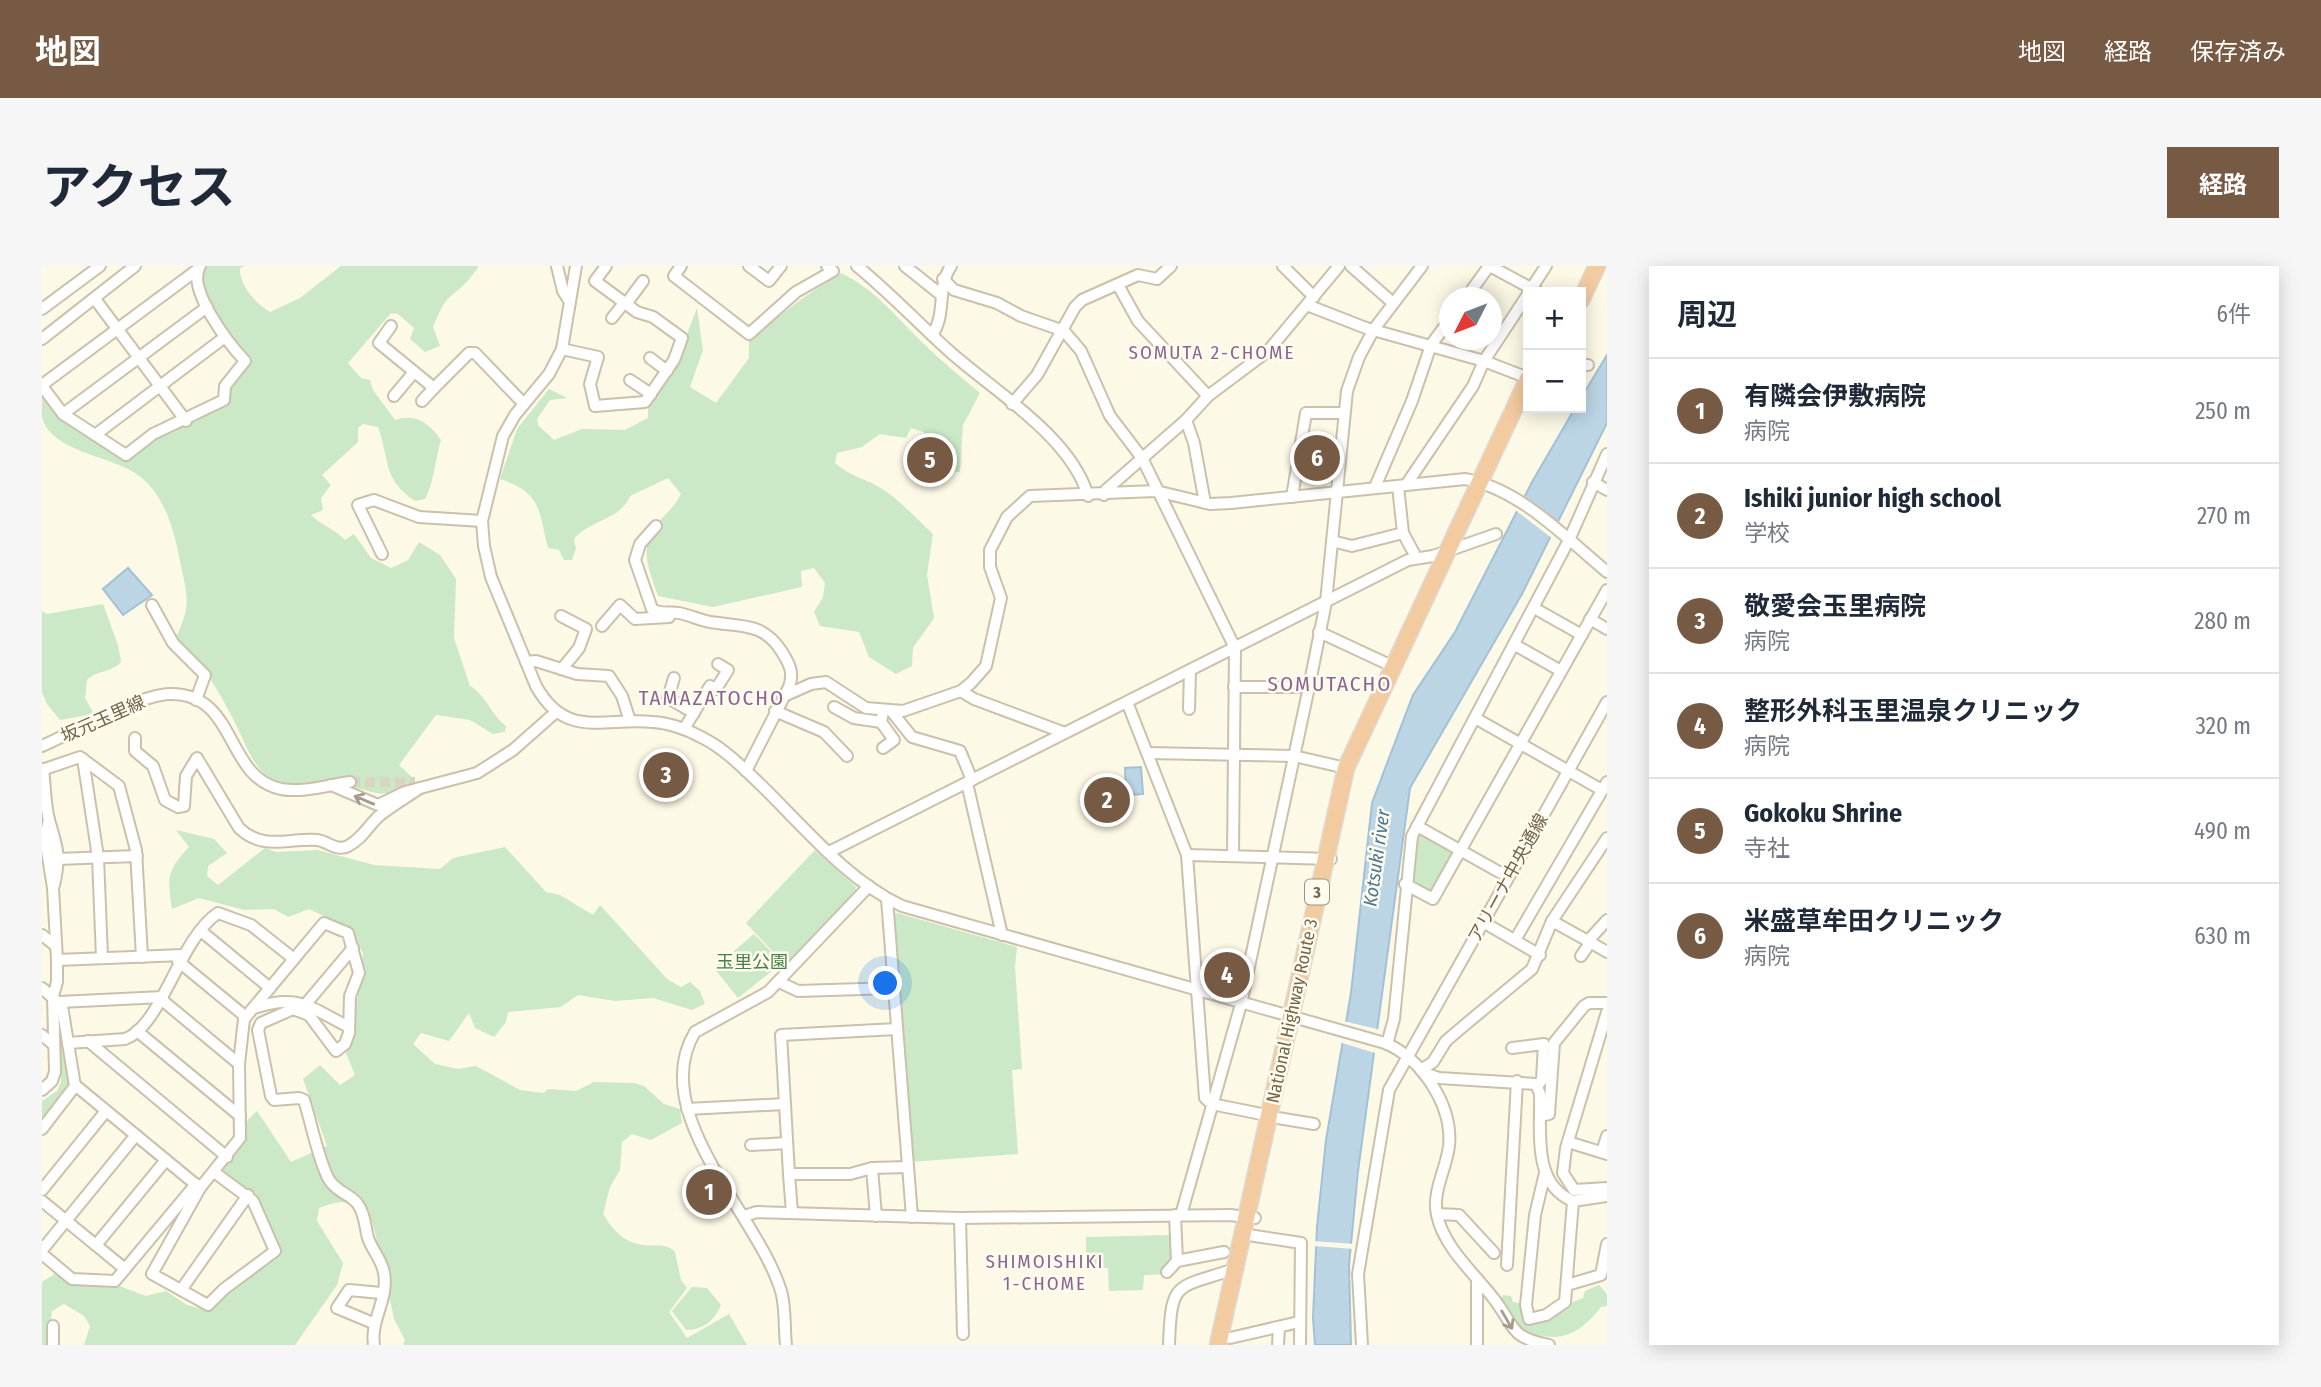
<!DOCTYPE html>
<html lang="ja">
<meta charset="utf-8">
<style>
body{margin:0;font-family:"Fira Sans Condensed","Noto Sans JP",sans-serif;background:#f6f6f7;color:#1f2937}
.controls{position:absolute;right:21px;top:21px;display:grid;overflow:hidden;border-radius:0px;box-shadow:0 4px 18px #0003}
.controls button{width:63px;height:63px;display:grid;place-items:center;padding:0;border:0;border-bottom:2px solid #e0e1e3;background:#fff;color:#1f2937;font:35px sans-serif}
.compass{position:absolute;left:1397px;top:21px;width:63px;height:63px;border-radius:50%;background:#fff;box-shadow:0 4px 18px #0003;rotate:228deg}
.you{position:absolute;left:844px;top:718px;width:24px;height:24px;margin:-18px;border:5px solid #fff;border-radius:50%;background:#1a73e8;box-shadow:0 0 0 10px #1a73e833}
.badge{display:grid;place-items:center;width:46px;height:46px;border-radius:50%;background:#765a43;color:#fff;font-size:23px;font-weight:700}
.pin{position:absolute;translate:-50% -50%;border:4px solid #fff;box-shadow:0 2px 7px #0006}
.list{margin:0;padding:0;list-style:none}
h2{display:flex;justify-content:space-between;align-items:center;height:91px;margin:0;padding:0 28px;font-size:30px}
h2 small{font-size:23px;font-weight:400;color:#747a83}
.list li{display:grid;grid-template-columns:46px 1fr auto;gap:21px;align-items:center;box-sizing:border-box;height:105px;padding:0 28px;border-top:2px solid #e0e1e3}
.list b{display:block;font-size:26px;white-space:nowrap}
.list p{margin:0;font-size:23px;white-space:nowrap;color:#747a83}
.list em{font-size:23px;font-style:normal;color:#747a83}
.map{position:relative;flex:none;width:1565px;height:1079px;overflow:hidden;border-radius:0px}
header{display:flex;align-items:center;gap:42px;box-sizing:border-box;height:98px;padding:0 35px;background:#765a43;color:#fff}
header strong{font-size:33px}
nav{display:flex;gap:38px;margin-inline-start:auto;font-size:24px}
.intro{display:flex;align-items:center;justify-content:space-between;box-sizing:border-box;height:168px;padding:0 42px}
h1{margin:0;font-size:49px}
.button{padding:18px 32px;border-radius:0px;background:#765a43;color:#fff;font-size:24px;font-weight:700}
main{display:flex;gap:42px;padding:0 42px}
aside{flex:1;background:#fff;border-radius:0px;box-shadow:0 4px 18px #0003}
.map>svg:first-child{display:block}
</style>
<header>
<strong>地図</strong>
<nav><a>地図</a><a>経路</a><a>保存済み</a></nav>
</header>
<div class="intro"><h1>アクセス</h1><a class="button">経路</a></div>
<main>
<div class="map">
<svg width="1565" height="1079" viewBox="0 0 1565 1079">
<rect width="100%" height="100%" fill="#fcf9e7"/>
<g fill="#cbe9c6">
<path d="M163 0H203L198 2C197 19 213 37 228 46L258 32 299 0H437C426 16 423 18 409 30 401 36 395 51 391 61L398 80 383 86 368 73 372 62 356 48 349 47 306 97 319 112 328 114 331 124 353 154C374 147 387 157 399 174 393 193 392 217 383 233L373 235C340 213 348 194 336 161L321 158 316 162V176L280 209 289 219 279 232 281 244 269 249C280 260 292 262 303 274L312 268 329 292 349 302 366 294 377 276 398 289 414 313 412 372 428 420C444 429 449 449 464 460L463 466 451 468 428 454 394 449 357 499 371 512V518C336 534 338 526 304 520 285 516 263 524 245 519 216 512 208 489 197 465 188 446 177 426 165 408 157 394 143 386 134 371 150 339 145 329 138 295 132 263 122 226 93 207 68 190 8 185 0 151 0 143 0 132 0 124L85 191 112 171 175 143 184 121 210 92 197 85 158 22Z"/>
<path d="M799 7C833 23 855 52 881 77 899 95 919 111 938 127L921 159 918 206H909L902 183 881 177 882 166 869 162 864 172 838 168 820 181 795 187 793 197C811 212 820 211 837 221 857 233 874 252 891 268L885 309 892 352 871 382 870 400 854 408 827 391 817 366 778 360 772 346 781 331 783 317 772 302 759 305 760 321 671 341 616 330C608 306 597 285 612 262 621 249 631 244 639 228L626 212 588 230C579 254 547 254 532 273L534 282 530 294H522L517 284 506 282C496 243 500 227 458 213L475 163 507 123 525 132 508 134 495 153 496 159 512 174 540 163 583 164 606 152V137L635 95 655 42 661 84 648 121 674 137 707 92V74L758 34Z"/>
<path d="M61 338 76 379 79 396C69 407 55 404 45 414L43 432 52 448 18 454 5 438 0 426V345L5 348Z"/>
<path d="M134 564 172 573 185 587 166 600 165 610 176 619 223 582 234 586 276 584 332 599 398 603 411 592 463 581 504 626 518 629 551 649 558 639 625 713 639 721 648 716 658 725 663 738 650 744 611 732 573 735 536 729 519 741 466 746 464 756 452 771 433 762 427 747 407 775 379 767 371 778 393 798 416 803 434 800 478 824 502 827 506 823 534 825 552 816 592 817 602 820 622 838 638 843 640 857 609 874 590 868 580 876 578 904 568 921 561 948C590 997 618 969 633 986L639 1014 645 1022 627 1046 645 1072 687 1048 705 1079H361L363 1074 352 1053 347 1029 348 1007 338 987 327 944C308 934 297 934 277 942L275 955 301 997 295 1019 253 1079H42L48 1060 42 1050 22 1038 10 1045 6 1079H0V1016L16 1006 69 1017 104 1030 124 1025 145 1039 165 1044 232 990 200 921 181 904C182 883 199 859 215 845L249 896 285 880 261 813 278 799 298 819 313 809 304 787 311 767 321 687 305 661 267 643 246 651 232 643 202 644 157 632 130 643C125 611 125 605 147 581Z"/>
<path d="M1379 567 1412 585 1391 628 1368 618 1373 582Z"/>
<path d="M773 584 814 621 813 631 746 702 704 657Z"/>
<path d="M855 647 975 681 973 701 980 803 970 804 976 888 868 896 848 651Z"/>
<path d="M712 668 740 697 696 732 672 702Z"/>
<path d="M18 753 29 822 0 857V835L15 825 19 816Z"/>
<path d="M1130 969V1008L1102 1009 1101 1024 1067 1025 1066 1002 1044 1001V971Z"/>
<path d="M1557 1019 1565 1028V1040L1559 1041C1535 1071 1517 1078 1480 1064L1459 1033 1461 1029 1469 1030 1471 1036 1478 1037 1483 1055 1541 1032 1543 1025Z"/>
<path d="M650 1021 665 1022 679 1039C672 1055 661 1064 644 1064L630 1045Z"/>
</g>
<g fill="#bcd5e5" stroke="#a3c1d6" stroke-width="2">
<path d="M1565 89V157L1480 328 1368 522 1316 905 1307 999 1309 1079H1273L1271 1052 1275 961 1284 874 1309 727 1330 537 1371 429 1413 366 1490 216 1533 142H1539V132Z"/>
<path d="M86 302 110 329 81 349 61 323Z"/>
<path d="M1099 501 1101 528 1084 529 1083 502Z"/>
</g>
<g fill="#fcf9e7">
<path d="M1480 228 1518 258 1511 273 1472 243Z"/>
<path d="M1301 755 1339 764 1336 788 1297 776Z"/>
<path d="M1271 975 1312 978V983L1271 980Z"/>
</g>
<g fill="none" stroke-linecap="round" stroke-linejoin="round">
<path stroke="#dad4c0" stroke-width="10" stroke-dasharray="10 5" stroke-linecap="butt" d="M308 516H373"/>
<g stroke="#cbc1ab" stroke-width="14">
<g id="minor">
<path d="M515 0 521 25 528 36"/>
<path d="M534 0 520 83 507 108 473 149 461 170 440 255 442 280 449 311 494 420C524 474 562 451 611 456 629 457 646 464 661 472 683 483 702 503 719 519 762 561 805 614 860 640L1343 777C1379 792 1411 839 1407 880 1404 904 1390 925 1395 949 1402 982 1433 1008 1452 1033 1474 1062 1467 1071 1507 1079"/>
<path d="M639 0 632 10 707 68 754 26 791 5 785 0"/>
<path d="M707 0 727 15 739 0"/>
<path d="M815 0C847 26 875 56 906 84 950 124 1029 170 1046 230"/>
<path d="M863 0 898 28"/>
<path d="M1241 0 1272 31"/>
<path d="M1309 0 1351 37"/>
<path d="M1448 0 1496 26"/>
<path d="M901 13 912 24 955 37 979 50 1022 65 1039 85 1068 150 1100 192 1193 382 1191 589"/>
<path d="M1076 19 1096 55 1166 130"/>
<path d="M1487 26 1504 0"/>
<path d="M1424 32 1447 0"/>
<path d="M53 33 144 155"/>
<path d="M584 38 601 15"/>
<path d="M1265 39 1324 62 1442 95 1486 112"/>
<path d="M0 43 58 0"/>
<path d="M570 52 582 37"/>
<path d="M349 60 337 77 392 122 427 87H433L482 138"/>
<path d="M890 69C905 48 894 22 909 0"/>
<path d="M0 73 93 0"/>
<path d="M520 83 556 91 548 118 553 140 603 136 632 94 640 72 611 51 595 46 553 15 564 0"/>
<path d="M608 92 625 105"/>
<path d="M1539 99H1546"/>
<path d="M588 114 609 128"/>
<path d="M0 119 155 4"/>
<path d="M0 120 21 148 84 189 111 168 182 134 183 120 203 95C187 78 144 23 158 0"/>
<path d="M352 130 372 106"/>
<path d="M380 135 392 122"/>
<path d="M970 138 995 109 1033 41 1040 34 1096 9 1115 13 1129 0"/>
<path d="M21 148 165 41"/>
<path d="M1144 154 1152 177 1163 237"/>
<path d="M53 169 183 71"/>
<path d="M1551 216 1565 224"/>
<path d="M1364 219 1431 120 1442 95 1486 28"/>
<path d="M1356 220 1361 267 1374 291"/>
<path d="M1333 221 1370 135 1389 79 1408 53"/>
<path d="M1062 229 1064 224 1144 154 1166 130 1226 85 1297 0"/>
<path d="M1250 231 1264 147H1301"/>
<path d="M614 260 598 278 593 294 610 343C619 349 627 345 637 347 647 349 658 354 668 356 700 361 721 356 740 386 748 399 752 407 747 421L704 505"/>
<path d="M1290 275 1310 280 1361 267"/>
<path d="M340 288 316 239 332 234 377 251 440 255"/>
<path d="M110 339 131 377 163 409 154 434"/>
<path d="M1492 342 1540 369"/>
<path d="M519 350 544 363 537 382 520 403"/>
<path d="M1548 353 1565 363"/>
<path d="M560 360 578 339 593 353 627 351"/>
<path d="M1277 366 1350 400"/>
<path d="M1473 379 1519 405"/>
<path d="M484 396 494 395 535 408 567 410 580 430 588 455"/>
<path d="M632 412 626 432 652 447"/>
<path d="M1192 421H1267"/>
<path d="M919 425 932 433 1023 467"/>
<path d="M742 430 769 418 784 416 824 442 861 445 919 425 929 417 944 400 959 332 948 301V284L965 251 988 230 1114 225 1168 238 1189 237 1423 213C1477 222 1524 272 1565 306"/>
<path d="M1085 436 1145 589 1163 832 1170 838 1229 850"/>
<path d="M792 441 812 452 839 456 841 446"/>
<path d="M1147 443 1148 404"/>
<path d="M733 445 782 466 805 490"/>
<path d="M850 446 870 471 918 485 930 514"/>
<path d="M1433 452 1560 524"/>
<path d="M839 456 852 474 841 482"/>
<path d="M642 463 668 420 674 423 686 404 676 398"/>
<path d="M93 472V485L111 500 123 534 136 541 142 540 144 510 155 492 197 562C221 585 246 572 275 574 286 575 294 586 306 580 320 573 326 560 337 550 349 540 365 531 378 522"/>
<path d="M0 480C33 466 95 429 128 428 196 427 182 511 239 523 261 527 286 519 308 516"/>
<path d="M1106 487 1252 490 1304 502"/>
<path d="M41 493 56 591 60 692"/>
<path d="M1 503C3 519 3 538 7 554 15 581 19 589 12 619"/>
<path d="M0 504 38 491 77 520 94 584 100 691"/>
<path d="M925 517 960 669"/>
<path d="M289 519 336 539 363 526 435 507 471 484 514 446"/>
<path d="M1375 560 1466 611"/>
<path d="M789 585 1366 294 1391 290 1454 268"/>
<path d="M1145 589 1289 593"/>
<path d="M15 593 95 590"/>
<path d="M1363 618 1391 633 1565 324"/>
<path d="M845 633 870 951"/>
<path d="M1510 655 1546 675 1565 654"/>
<path d="M1441 656 1498 689"/>
<path d="M159 665 228 722"/>
<path d="M0 669 14 680"/>
<path d="M1473 674 1565 516"/>
<path d="M1546 675 1565 686"/>
<path d="M1539 690 1548 677"/>
<path d="M15 694 141 689"/>
<path d="M136 695 204 751"/>
<path d="M737 716 756 725 852 722"/>
<path d="M0 722 20 740 33 820 0 863"/>
<path d="M120 734 197 798"/>
<path d="M17 736 121 731"/>
<path d="M263 739 311 682"/>
<path d="M212 742C256 727 269 742 307 761"/>
<path d="M1565 746 1524 882 1521 907 1532 924 1565 922"/>
<path d="M855 763 739 769 747 908H808L830 902 865 901"/>
<path d="M95 765 198 850"/>
<path d="M0 769 12 779"/>
<path d="M46 775 185 891"/>
<path d="M26 777 83 773C120 760 137 673 176 647L209 659 252 693"/>
<path d="M1345 778 1352 753 1370 570 1527 274 1565 188"/>
<path d="M1470 782 1502 778 1500 814 1495 820"/>
<path d="M1379 804 1391 796 1404 775 1418 763 1490 703 1510 655 1565 572"/>
<path d="M1382 807 1397 812 1494 818 1498 828C1499 866 1490 918 1531 935L1565 930"/>
<path d="M33 819 158 922"/>
<path d="M0 824 10 815 13 806 11 730 15 716V694L11 622 3 572 7 553"/>
<path d="M645 843 743 838"/>
<path d="M1498 850 1507 848 1512 777 1542 740 1547 737H1565"/>
<path d="M1236 852 1272 858"/>
<path d="M1526 876 1565 888"/>
<path d="M709 879 745 877"/>
<path d="M1560 886 1565 870"/>
<path d="M830 902 834 950"/>
<path d="M172 906 211 935 233 985 182 1023 166 1039 110 1008 158 922 198 872 197 798 202 753 282 657 306 667 317 707 308 730 307 767 303 778 294 785 267 749 251 743 219 757 216 764 229 830 232 834 257 832 262 834C270 859 275 889 286 912 293 925 306 927 315 937 323 947 323 961 326 972 330 984 340 994 342 1007 347 1033 328 1054 332 1079"/>
<path d="M1503 907 1493 949 1484 1039 1487 1053 1504 1049 1523 1036 1531 935"/>
<path d="M747 908 750 947"/>
<path d="M0 924 64 845"/>
<path d="M0 935 83 1003"/>
<path d="M1395 948 1417 949 1452 987"/>
<path d="M1133 949 1135 995"/>
<path d="M1139 949 1199 738 1267 421 1284 336 1305 125 1317 91 1332 63 1380 0"/>
<path d="M702 950 715 946 918 952 1188 949 1213 952"/>
<path d="M918 952 921 1068"/>
<path d="M1200 968 1259 977 1258 1079"/>
<path d="M54 979 124 894"/>
<path d="M0 984 94 869"/>
<path d="M0 988 30 1013 73 1015 154 918"/>
<path d="M1465 999 1475 815"/>
<path d="M1125 1006 1135 995 1182 986"/>
<path d="M1525 1019 1559 1009 1565 978"/>
<path d="M139 1024 206 929"/>
<path d="M331 1057 295 1042 307 1024 339 1027"/>
<path d="M1188 1072 1257 1056"/>
<path d="M11 1079V1060"/>
<path d="M744 1079C742 1062 744 1042 739 1025 716 949 604 847 653 766L726 726 827 620"/>
<path d="M1127 1079C1129 1012 1135 1023 1192 1003"/>
<path d="M1236 1079 1237 1061"/>
<path d="M1320 1079 1316 1008 1347 824 1565 436"/>
<path d="M1435 1079V1013"/>
</g>
</g>
<g stroke="#dedad4" stroke-width="19">
<g id="highway">
<path d="M1539 34 1555 0"/>
<path d="M1176 1079 1304 502 1486 113"/>
</g>
</g>
<use href="#minor" stroke="#fff" stroke-width="10"/>
<use href="#highway" stroke="#f3cba1" stroke-width="16"/>
</g>
<defs><path id="oneway-shaft" d="M-6 0H5M1.5-3L5.5 0L1.5 3" fill="none" stroke-width="1.6" stroke-linecap="round" stroke-linejoin="round" transform="scale(1.75)"/></defs>
<g stroke="#a59b8b">
<use href="#oneway-shaft" transform="translate(322 534) rotate(-157)"/>
<use href="#oneway-shaft" transform="translate(1465 1054) rotate(60)"/>
</g>
<g text-anchor="middle" stroke-width="5" stroke-linejoin="round" paint-order="stroke">
<rect fill="#fefcee" stroke="#9e927d" stroke-width="2" x="1263" y="613.5" width="24" height="25" rx="5"/>
<g font-size="16" font-weight="bold" fill="#75654c">
<text x="1275" y="632">3</text>
</g>
<g font-size="18" fill="#75654c" stroke="#fefcee">
<text transform="translate(61 453) rotate(-24)" y="6">坂元玉里線</text>
<text transform="translate(1466 612) rotate(-61)" y="6">アリーナ中央通線</text>
<text transform="translate(1250 745) rotate(-78)" y="6">National Highway Route 3</text>
</g>
<g font-size="18" fill="#4a8047" stroke="#fefcee">
<text x="710" y="702">玉里公園</text>
</g>
<g font-size="19" letter-spacing="2" fill="#8c6491" stroke="#fefcee">
<text x="1170" y="93">SOMUTA 2-CHOME</text>
<text x="1003" y="1002">SHIMOISHIKI<tspan x="1003" dy="22">1-CHOME</tspan></text>
</g>
<g font-size="19" font-style="italic" fill="#4d7795" stroke="#fefcee">
<text transform="translate(1334 592) rotate(-82)" y="7">Kotsuki river</text>
</g>
<g font-size="21" letter-spacing="2" fill="#8c6491" stroke="#fefcee">
<text x="1288" y="425">SOMUTACHO</text>
<text x="670" y="439">TAMAZATOCHO</text>
</g>
</g>
</svg>
<div class="controls">
<button>+</button>
<button>−</button>
</div>
<svg class="compass" viewBox="-18 -18 36 36"><path d="M0-13l5 13h-10z" fill="#e53935"/><path d="M0 13l5-13h-10z" fill="#747a83"/></svg>
<div class="you"></div>
<div class="pin badge" style="left:667px;top:926px">1</div>
<div class="pin badge" style="left:1065px;top:534px">2</div>
<div class="pin badge" style="left:624px;top:509px">3</div>
<div class="pin badge" style="left:1185px;top:709px">4</div>
<div class="pin badge" style="left:888px;top:194px">5</div>
<div class="pin badge" style="left:1275px;top:192px">6</div>
</div>
<aside>
<h2>周辺<small>6件</small></h2>
<ul class="list">
<li><span class="badge">1</span><div><b>有隣会伊敷病院</b><p>病院</p></div><em>250 m</em></li>
<li><span class="badge">2</span><div><b>Ishiki junior high school</b><p>学校</p></div><em>270 m</em></li>
<li><span class="badge">3</span><div><b>敬愛会玉里病院</b><p>病院</p></div><em>280 m</em></li>
<li><span class="badge">4</span><div><b>整形外科玉里温泉クリニック</b><p>病院</p></div><em>320 m</em></li>
<li><span class="badge">5</span><div><b>Gokoku Shrine</b><p>寺社</p></div><em>490 m</em></li>
<li><span class="badge">6</span><div><b>米盛草牟田クリニック</b><p>病院</p></div><em>630 m</em></li>
</ul>
</aside>
</main>
